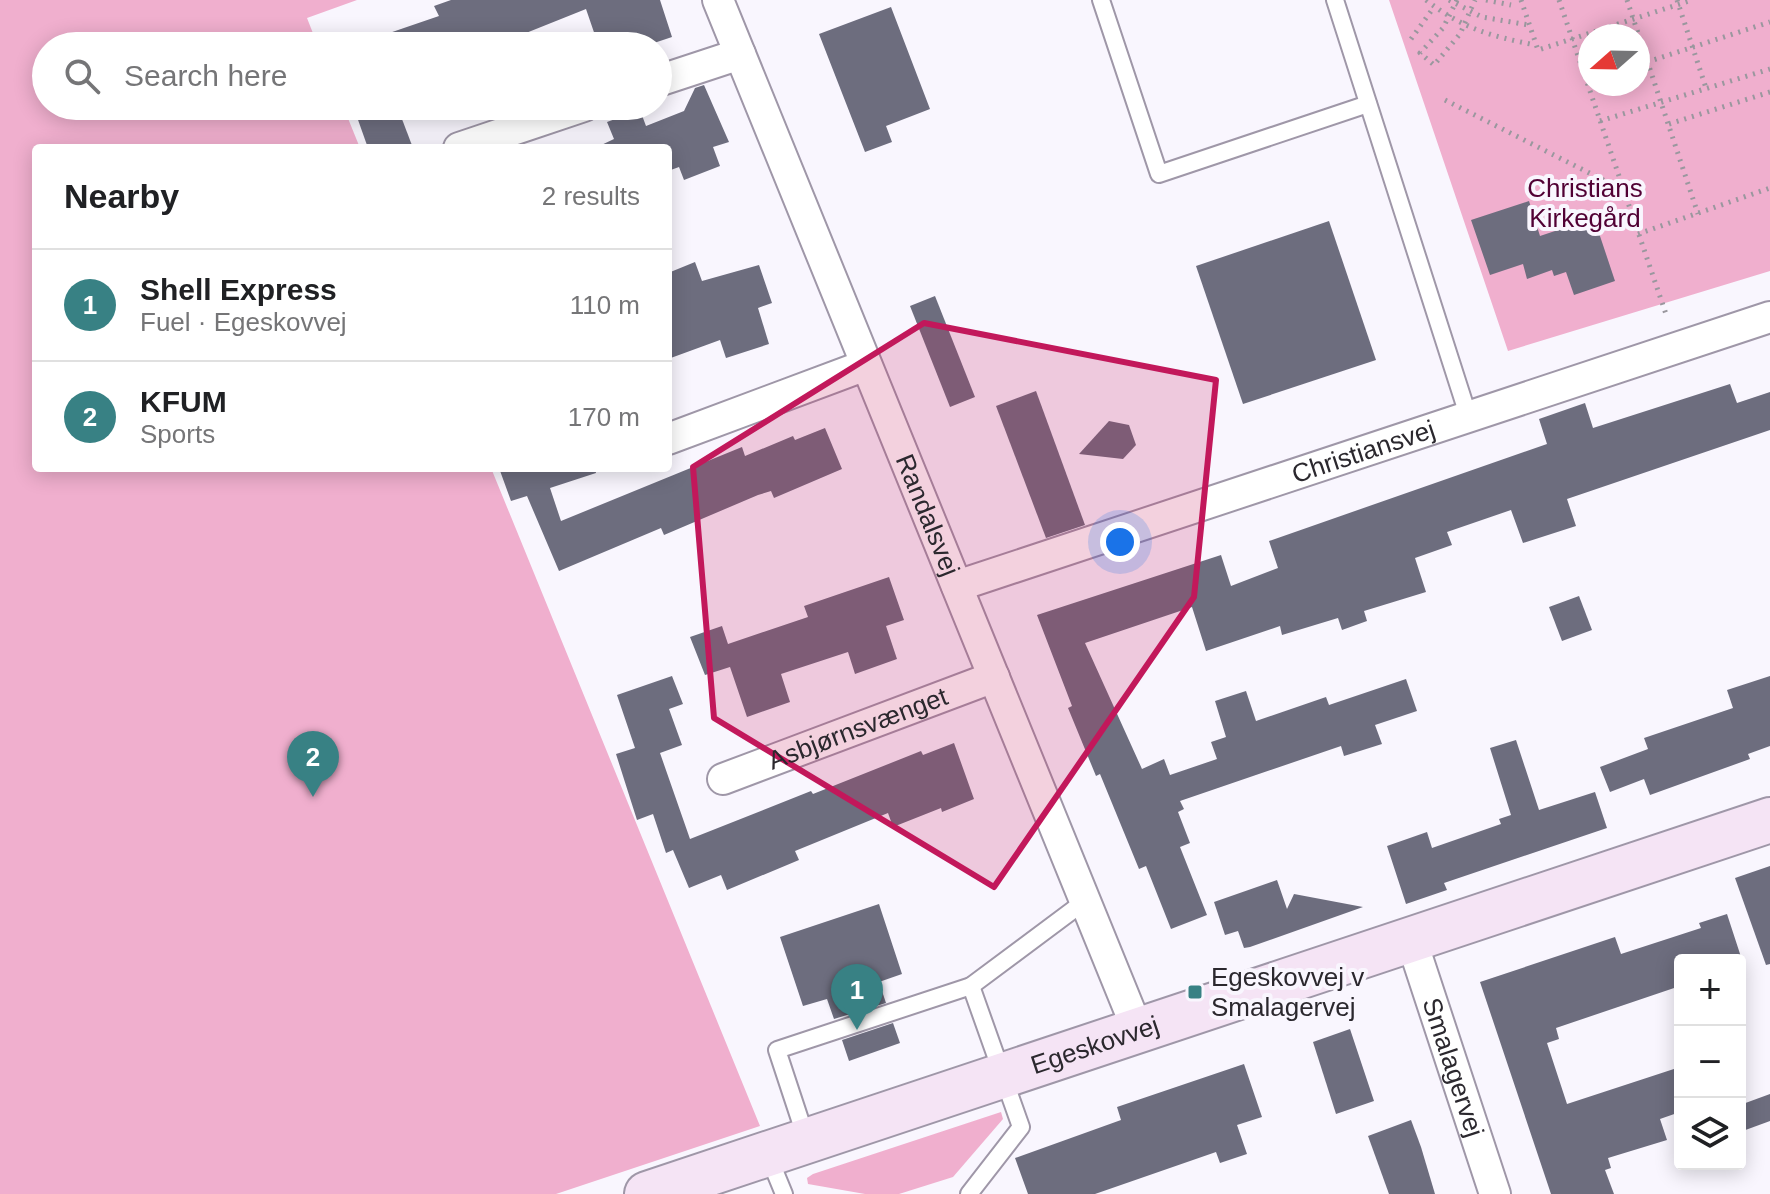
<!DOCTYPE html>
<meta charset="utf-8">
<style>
body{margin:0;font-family:Helvetica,sans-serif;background:#f6f6f6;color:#202124}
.controls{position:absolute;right:24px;bottom:24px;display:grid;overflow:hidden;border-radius:8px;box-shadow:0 4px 20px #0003}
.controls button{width:72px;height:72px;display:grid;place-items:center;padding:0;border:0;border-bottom:2px solid #e0e0e0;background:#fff;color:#202124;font:40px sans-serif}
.compass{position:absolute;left:1578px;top:24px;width:72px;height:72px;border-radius:50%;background:#fff;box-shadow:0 4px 20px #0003;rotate:250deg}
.you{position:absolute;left:1120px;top:542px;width:28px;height:28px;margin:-20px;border:6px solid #fff;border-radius:50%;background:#1a73e8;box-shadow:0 0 0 12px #1a73e833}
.badge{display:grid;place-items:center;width:52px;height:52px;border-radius:50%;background:#388184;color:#fff;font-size:26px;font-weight:700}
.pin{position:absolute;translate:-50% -66px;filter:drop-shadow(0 2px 4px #0008)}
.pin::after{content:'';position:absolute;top:42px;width:28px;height:24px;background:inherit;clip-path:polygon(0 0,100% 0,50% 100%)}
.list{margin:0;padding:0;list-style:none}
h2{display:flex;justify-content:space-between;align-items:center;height:104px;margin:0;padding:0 32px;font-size:34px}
h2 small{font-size:26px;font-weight:400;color:#757577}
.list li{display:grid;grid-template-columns:52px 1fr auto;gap:24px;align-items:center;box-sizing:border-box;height:112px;padding:0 32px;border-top:2px solid #e0e0e0}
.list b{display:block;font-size:30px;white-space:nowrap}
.list p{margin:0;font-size:26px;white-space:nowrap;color:#757577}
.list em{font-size:26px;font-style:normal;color:#757577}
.icon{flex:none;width:44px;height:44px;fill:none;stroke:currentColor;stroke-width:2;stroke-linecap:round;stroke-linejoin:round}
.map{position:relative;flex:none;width:1770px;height:1194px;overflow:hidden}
.search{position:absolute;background:#fff;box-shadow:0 4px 20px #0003;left:32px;top:32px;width:640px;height:88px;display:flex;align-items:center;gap:20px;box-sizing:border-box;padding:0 28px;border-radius:44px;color:#757577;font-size:30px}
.panel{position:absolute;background:#fff;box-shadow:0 4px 20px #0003;left:32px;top:144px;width:640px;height:328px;border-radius:8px}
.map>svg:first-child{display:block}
</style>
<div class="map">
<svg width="1770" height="1194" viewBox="0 0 1770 1194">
<rect width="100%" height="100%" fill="#f9f6fe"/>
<g fill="#f0afce" fill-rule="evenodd">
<path d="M0 0H357L307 18 318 46H46V106H343L360 148H36V468H491L760 1126 556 1194H0Z"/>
<path d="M1389 0H1770V271L1508 351ZM1590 36H1638V84H1590Z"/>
<path d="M1001 1112 1003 1119 953 1177 899 1194H865L808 1184 807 1178 813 1174Z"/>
</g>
<g fill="#6d6d7e">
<path d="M451 0H660L672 37 645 46H625L622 36 598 44 586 9 521 35 524 46H477L474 35 446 46H364L363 42 439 16 434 6Z"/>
<path d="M891 7 930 109 886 126 892 142 865 152 819 34Z"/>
<path d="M704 85 729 142 713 147 720 166 684 180 679 167 668 171V148H595L614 139 607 122 640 110 646 126 684 111 695 88Z"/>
<path d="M386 106H397L413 148H368L357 117Z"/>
<path d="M1529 201 1540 236 1594 218 1615 281 1574 295 1566 272 1554 276 1552 270 1527 279 1523 264 1490 275 1471 220Z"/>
<path d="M1329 221 1376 360 1243 404 1196 266Z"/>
<path d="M695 262 702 281 759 265 772 303 758 308 769 344 726 358 720 340 668 359V273Z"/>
<path d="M935 296 975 397 950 407 910 306Z"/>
<path d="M1730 384 1737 403 1770 392V430L1567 499 1576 526 1523 543 1511 510 1447 532 1452 545 1415 558 1426 592 1364 611 1367 621 1342 630 1338 618 1282 635 1280 626 1206 651 1192 607 1085 643 1142 769 1164 759 1170 775 1217 759 1211 742 1226 737 1215 701 1246 691 1256 721 1326 697 1329 705 1406 679 1417 711 1375 725 1382 744 1344 756 1341 746 1180 801 1184 809 1178 812 1190 843 1180 847 1207 915 1171 929 1146 866 1139 869 1100 774 1096 776 1068 708 1072 706 1037 615 1221 555 1231 586 1278 568 1269 541 1547 444 1539 419 1585 403 1593 428Z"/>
<path d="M1036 391 1085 525 1046 538 996 406Z"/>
<path d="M1109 421 1129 425 1136 445 1123 459 1079 454Z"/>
<path d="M825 428 842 469 774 498 771 491 758 495 664 535 661 528 559 571 527 496 511 501 499 468H595L596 473 550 488 561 521 742 447 745 456 793 436 795 440Z"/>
<path d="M889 577 904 620 886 626 897 659 855 674 848 652 781 674 790 702 747 717 730 667 705 675 690 637 722 626 728 644 808 617 804 606Z"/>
<path d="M1579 596 1592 630 1562 641 1549 607Z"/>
<path d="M672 676 683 704 669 709 682 745 660 753 690 839 811 791 813 794 921 751 923 755 954 743 974 799 942 812 941 808 893 827 888 813 795 851 799 860 727 890 721 875 689 888 673 850 666 853 653 814 637 820 616 754 635 748 617 695Z"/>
<path d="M1770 676V746L1748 754 1750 759 1650 795 1644 779 1610 792 1600 767 1648 749 1644 738 1733 708 1727 690Z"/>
<path d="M1516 740 1539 810 1595 792 1607 828 1444 883 1447 890 1406 904 1387 846 1427 832 1432 848 1501 824 1499 819 1511 815 1490 748Z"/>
<path d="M1770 866V964L1766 965 1735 878Z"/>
<path d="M1277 880 1287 909 1294 894 1363 907 1250 947 1244 948 1238 931 1225 935 1214 902Z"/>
<path d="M879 904 902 974 879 982 886 1003 834 1019 827 999 803 1006 780 937Z"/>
<path d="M1727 914 1742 960H1680V986L1556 1028 1559 1039 1547 1043 1567 1104 1680 1067V1112L1660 1119 1667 1140 1608 1158 1611 1168 1605 1170 1614 1194H1551L1480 982 1615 937 1621 954 1701 928 1699 923Z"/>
<path d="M893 1023 900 1043 849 1061 842 1040Z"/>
<path d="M1350 1029 1374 1101 1336 1114 1313 1042Z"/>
<path d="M1244 1064 1262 1117 1237 1125 1247 1154 1220 1163 1216 1152 1095 1194H1028L1015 1158 1121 1120 1117 1107Z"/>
<path d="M1770 1094V1121L1740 1132V1105Z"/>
<path d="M1411 1120 1421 1147 1435 1194H1389L1368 1136Z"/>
</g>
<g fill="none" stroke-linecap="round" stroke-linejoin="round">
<g stroke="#9f97a8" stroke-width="20">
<g id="lane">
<path d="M1101 0 1159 174 1368 104"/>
<path d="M1335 0 1468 415"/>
<path d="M971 986 1085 901"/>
<path d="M806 1138 777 1050 971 986 1021 1127 969 1194"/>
<path d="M768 1155 784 1194"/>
</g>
</g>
<g stroke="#9f97a8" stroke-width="34">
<g id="street">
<path id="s1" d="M718 0 1138 1031"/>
<path d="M658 81 740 54"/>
<path d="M459 148 584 106"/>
<path d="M668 439 866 365"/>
<path id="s2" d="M957 586 1770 317"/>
<path id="s3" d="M723 779 994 677"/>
<path id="s4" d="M1412 942 1495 1194"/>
</g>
</g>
<g stroke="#9f97a8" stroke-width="48">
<g id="secondary">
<path id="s5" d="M647 1194 1770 820"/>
</g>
</g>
<g stroke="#9a979e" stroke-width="5" stroke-dasharray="2 6" stroke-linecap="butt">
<path d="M1426 0C1463 29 1491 36 1535 45"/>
<path d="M1449 0 1482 17 1529 25"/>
<path d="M1457 0 1443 28 1420 53 1434 65 1460 34 1475 0"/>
<path d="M1486 0 1511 5"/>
<path d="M1521 0 1538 50 1692 0"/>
<path d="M1559 0 1667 317"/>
<path d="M1627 0 1698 214"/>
<path d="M1677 0 1706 88"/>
<path d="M1411 39 1434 7"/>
<path d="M1647 62 1770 22"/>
<path d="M1445 100 1623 190"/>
<path d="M1600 121 1770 69"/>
<path d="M1669 124 1770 92"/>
<path d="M1638 234 1770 188"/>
</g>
<use href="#lane" stroke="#fff" stroke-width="16"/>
<use href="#street" stroke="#fff" stroke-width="30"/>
<use href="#secondary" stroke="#f5e4f5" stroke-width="44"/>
</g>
<path fill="#c2185b" fill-opacity="0.2" stroke="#c2185b" stroke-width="6" stroke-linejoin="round" d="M924 323 1216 380 1194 597 994 887 714 718 693 467Z"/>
<rect fill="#388184" stroke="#f9f6fe" stroke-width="3" x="1187" y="984" width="16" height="16" rx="4"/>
<g text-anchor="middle" stroke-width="8" stroke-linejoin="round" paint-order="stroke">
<g font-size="26" fill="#510034" stroke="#f9f6fe">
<text x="1585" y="197">Christians<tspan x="1585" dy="30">Kirkegård</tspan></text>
</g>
<g font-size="26" fill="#2b282e" stroke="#f9f6fe">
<text dy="9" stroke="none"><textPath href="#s2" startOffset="428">Christiansvej</textPath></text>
<text dy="9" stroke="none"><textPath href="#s1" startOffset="556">Randalsvej</textPath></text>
<text dy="9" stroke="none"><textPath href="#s3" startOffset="144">Asbjørnsvænget</textPath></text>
<text dy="9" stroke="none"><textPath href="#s5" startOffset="472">Egeskovvej</textPath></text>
<text dy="9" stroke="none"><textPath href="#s4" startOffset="132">Smalagervej</textPath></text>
</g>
<g font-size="26" fill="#2b282e" stroke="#f9f6fe" text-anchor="start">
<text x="1211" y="986">Egeskovvej v<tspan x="1211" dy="30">Smalagervej</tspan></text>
</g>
</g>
</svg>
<div class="controls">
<button>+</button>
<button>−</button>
<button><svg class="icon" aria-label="layers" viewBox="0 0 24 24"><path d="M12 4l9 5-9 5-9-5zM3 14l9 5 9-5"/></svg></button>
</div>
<svg class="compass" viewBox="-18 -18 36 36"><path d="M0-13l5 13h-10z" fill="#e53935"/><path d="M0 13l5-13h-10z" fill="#757577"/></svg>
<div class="you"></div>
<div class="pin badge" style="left:857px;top:1030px">1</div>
<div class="pin badge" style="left:313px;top:797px">2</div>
<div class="search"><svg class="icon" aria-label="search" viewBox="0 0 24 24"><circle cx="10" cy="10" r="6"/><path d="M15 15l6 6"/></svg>Search here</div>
<section class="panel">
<h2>Nearby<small>2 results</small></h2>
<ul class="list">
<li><span class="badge">1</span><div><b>Shell Express</b><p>Fuel · Egeskovvej</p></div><em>110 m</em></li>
<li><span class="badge">2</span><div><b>KFUM</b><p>Sports</p></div><em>170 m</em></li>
</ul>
</section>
</div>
